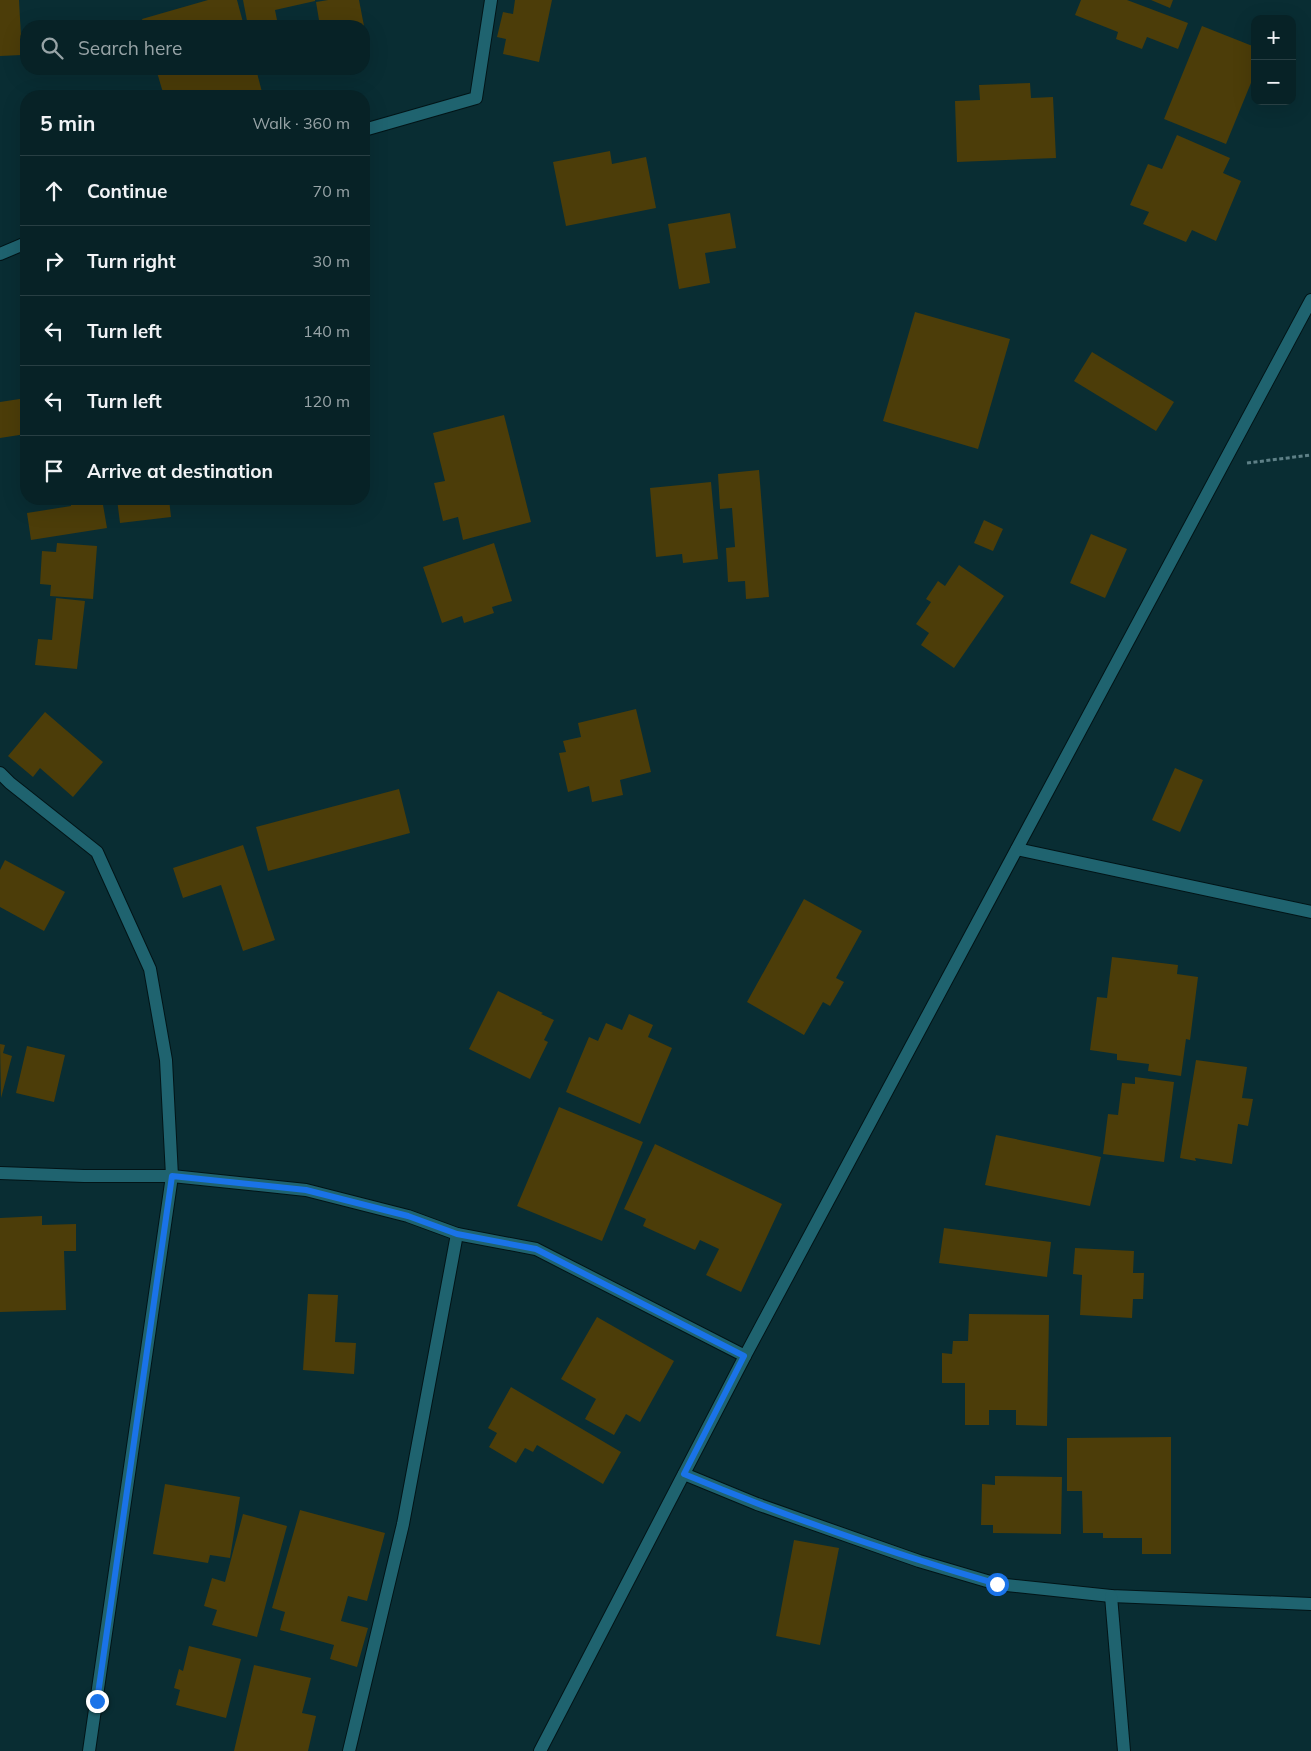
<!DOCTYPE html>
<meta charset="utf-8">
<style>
body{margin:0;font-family:Mulish,sans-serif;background:#152f32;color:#f1f3f6}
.controls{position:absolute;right:15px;top:15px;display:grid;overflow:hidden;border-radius:10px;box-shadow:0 5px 20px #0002}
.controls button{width:45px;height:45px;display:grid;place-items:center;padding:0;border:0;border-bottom:1px solid #283f43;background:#072226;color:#f1f3f6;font:25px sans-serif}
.stop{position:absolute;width:15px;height:15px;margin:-11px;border:4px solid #1a73e8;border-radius:50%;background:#fff}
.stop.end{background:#1a73e8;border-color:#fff;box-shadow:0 1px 5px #0008}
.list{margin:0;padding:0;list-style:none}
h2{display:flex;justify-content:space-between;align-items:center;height:65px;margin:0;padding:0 20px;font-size:21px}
h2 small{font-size:16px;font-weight:400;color:#98a4a7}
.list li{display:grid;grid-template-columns:32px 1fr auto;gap:15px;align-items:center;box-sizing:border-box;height:70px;padding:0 20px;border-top:1px solid #283f43}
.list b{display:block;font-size:19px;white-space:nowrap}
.list em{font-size:16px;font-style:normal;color:#98a4a7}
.icon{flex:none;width:28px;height:28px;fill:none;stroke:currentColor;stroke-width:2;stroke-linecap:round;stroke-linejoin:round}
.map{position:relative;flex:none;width:1311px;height:1751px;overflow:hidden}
.search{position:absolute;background:#072226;box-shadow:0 5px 20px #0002;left:20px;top:20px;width:350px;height:55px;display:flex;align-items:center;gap:12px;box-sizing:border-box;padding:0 18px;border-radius:20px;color:#98a4a7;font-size:19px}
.panel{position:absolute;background:#072226;box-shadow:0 5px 20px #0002;left:20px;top:90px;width:350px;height:415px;border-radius:20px}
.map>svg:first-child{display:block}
</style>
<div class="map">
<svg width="1311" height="1751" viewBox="0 0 1311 1751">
<rect width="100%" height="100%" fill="#092d33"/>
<g fill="#4c3d09">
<path d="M0 0H19L22 55 0 56Z"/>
<path d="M208 0H237L244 26H144L142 19Z"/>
<path d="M243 0H315V1L275 10 277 20 248 26Z"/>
<path d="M328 0H359L364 26H320L316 2Z"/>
<path d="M515 0H552L539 62 503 54 506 39 497 37 503 12 513 14Z"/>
<path d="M1081 0H1127L1188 23 1178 49 1147 37 1142 49 1116 39 1118 32 1075 15Z"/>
<path d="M1151 0H1173L1170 8Z"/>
<path d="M1202 26 1255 47V73L1226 144 1164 119Z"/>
<path d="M156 69H256L263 96H164Z"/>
<path d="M1030 83 1031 98 1053 97 1056 158 957 162 955 101 980 100 979 85Z"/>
<path d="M1177 135 1230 158 1223 173 1241 181 1216 241 1192 230 1186 242 1143 224 1149 212 1130 205 1148 164 1162 169Z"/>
<path d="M610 151 612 164 646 157 656 208 566 226 553 162Z"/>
<path d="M730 213 736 248 705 253 710 283 679 289 668 224Z"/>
<path d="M915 312 1010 339 978 449 883 421Z"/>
<path d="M1092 352 1174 402 1156 431 1074 381Z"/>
<path d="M26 398V434L0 438V402Z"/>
<path d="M504 415 531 522 463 540 458 517 443 521 434 483 445 481 433 433Z"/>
<path d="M759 470 769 597 746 599 745 581 728 582 726 548 735 547 732 508 720 509 718 474Z"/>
<path d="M711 482 718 559 683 563 682 554 656 557 650 488Z"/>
<path d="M70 499H102L107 528 31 540 27 513 71 506Z"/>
<path d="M117 499H169L171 517 120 523Z"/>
<path d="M984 520 1003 529 993 551 974 543Z"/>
<path d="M1091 534 1127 549 1105 598 1070 583Z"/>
<path d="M57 543 97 546 93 599 50 596 51 585 40 584 42 551 56 552Z"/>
<path d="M494 543 512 601 492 607 494 613 464 623 462 616 442 623 423 567Z"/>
<path d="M959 565 1004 596 954 668 921 645 929 633 916 624 931 602 926 599 938 581 945 586Z"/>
<path d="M56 598 85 601 77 669 35 665 38 639 52 640Z"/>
<path d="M636 709 651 772 620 780 623 795 592 802 589 786 568 792 559 753 566 752 563 741 581 737 578 723Z"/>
<path d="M45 712 103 762 73 797 40 768 33 777 8 756Z"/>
<path d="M1175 768 1203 780 1180 832 1152 820Z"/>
<path d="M399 789 410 833 268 871 256 827Z"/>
<path d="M243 845 275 940 243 951 221 885 183 898 173 868Z"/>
<path d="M5 860 65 892 44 931 0 907V870Z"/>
<path d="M804 899 862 931 836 978 844 982 830 1006 823 1002 804 1035 747 1002Z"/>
<path d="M1112 957 1178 965 1177 974 1198 977 1190 1040 1186 1039 1181 1076 1148 1071 1149 1064 1117 1060V1054L1090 1050 1097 997 1107 998Z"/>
<path d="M498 991 543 1013 541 1014 554 1020 544 1040 548 1042 530 1079 469 1049Z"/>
<path d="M629 1014 653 1025 648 1037 672 1048 640 1124 566 1092 589 1037 598 1041 606 1023 622 1030Z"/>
<path d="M0 1044 5 1045 3 1053 12 1056 1 1098Z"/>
<path d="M27 1046 65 1055 54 1102 16 1093Z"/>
<path d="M1196 1060 1247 1067 1242 1098 1253 1099 1248 1126 1238 1124 1232 1164 1195 1158 1196 1161 1180 1158Z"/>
<path d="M1135 1077 1174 1082 1164 1162 1103 1154 1108 1114 1118 1115 1122 1083 1135 1084Z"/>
<path d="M559 1107 643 1142 602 1241 517 1206Z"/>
<path d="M996 1135 1101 1157 1090 1206 985 1185Z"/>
<path d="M655 1144 782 1204 741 1292 706 1275 719 1249 700 1240 695 1250 643 1226 646 1219 624 1209Z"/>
<path d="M42 1216V1225L76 1224V1251H64L66 1310 0 1312V1218Z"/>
<path d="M944 1228 1051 1242 1047 1277 939 1263Z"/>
<path d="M1075 1248 1134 1251 1133 1273H1144L1143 1299H1133L1132 1318 1080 1315 1082 1275 1073 1274Z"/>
<path d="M308 1294 338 1295 335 1342 356 1343 354 1374 303 1370Z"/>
<path d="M969 1314 1049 1315 1047 1426 1016 1425V1410H989V1425H965V1383H942V1353L952 1354 953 1341H968Z"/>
<path d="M597 1317 674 1361 640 1422 626 1414 614 1435 585 1419 596 1399 561 1379Z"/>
<path d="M511 1387 621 1452 603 1484 537 1445 533 1452 525 1448 516 1463 489 1447 497 1433 488 1428Z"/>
<path d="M1171 1437V1554H1142V1538H1103V1533H1083L1082 1491H1067V1438Z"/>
<path d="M995 1476 1062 1477 1061 1534 993 1533V1525H981L982 1484 995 1485Z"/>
<path d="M165 1484 240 1497 230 1558 210 1555 208 1563 153 1554Z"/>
<path d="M300 1510 385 1533 367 1601 348 1596 341 1621 368 1628 357 1667 330 1659 334 1645 280 1630 285 1612 272 1608Z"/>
<path d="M243 1514 287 1526 257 1637 212 1625 217 1610 204 1606 212 1578 225 1582Z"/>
<path d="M794 1540 839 1548 820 1645 776 1636Z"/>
<path d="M189 1646 241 1659 226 1718 176 1705 180 1690 174 1688 179 1669 183 1671Z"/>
<path d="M254 1665 311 1678 302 1713 316 1716 308 1751H234Z"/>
</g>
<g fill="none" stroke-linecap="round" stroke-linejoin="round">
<g stroke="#021417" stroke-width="14">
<g id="street">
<path d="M364 130 476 98 491 0"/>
<path d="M0 254 26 243"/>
<path d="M0 773 10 783 97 852 150 969 166 1060 172 1176 89 1751"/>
<path d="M1017 849 1311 912"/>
<path d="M0 1173 84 1176H172L306 1190 408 1216 457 1234 536 1249 745 1356 1311 300"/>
<path d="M684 1474 757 1504 919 1561 997 1584 1111 1596 1311 1604"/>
<path d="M1111 1596 1124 1751"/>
<path d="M349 1751 403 1524 457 1234"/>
<path d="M540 1751 745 1356"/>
</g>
</g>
<path stroke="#5e8087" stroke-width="3" stroke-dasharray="4 2.5" stroke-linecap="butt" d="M1247 463 1311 455"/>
<use href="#street" stroke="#1f636f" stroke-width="12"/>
</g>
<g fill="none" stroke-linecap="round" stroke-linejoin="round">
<path stroke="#1a73e8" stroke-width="6" d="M97 1701 172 1176 306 1190 408 1216 457 1234 536 1249 744 1356 684 1474C787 1517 891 1553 997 1584"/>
</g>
</svg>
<div class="controls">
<button>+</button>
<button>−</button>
</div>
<div class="stop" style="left:997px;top:1584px"></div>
<div class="stop end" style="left:97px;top:1701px"></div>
<div class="search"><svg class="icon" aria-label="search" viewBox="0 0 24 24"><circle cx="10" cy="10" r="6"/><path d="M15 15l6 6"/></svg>Search here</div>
<section class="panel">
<h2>5 min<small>Walk · 360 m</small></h2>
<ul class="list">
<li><svg class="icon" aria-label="ahead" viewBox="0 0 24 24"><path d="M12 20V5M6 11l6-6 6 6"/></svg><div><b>Continue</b></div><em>70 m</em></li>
<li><svg class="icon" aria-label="right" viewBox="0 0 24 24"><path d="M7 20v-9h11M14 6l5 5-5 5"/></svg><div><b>Turn right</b></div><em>30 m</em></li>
<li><svg class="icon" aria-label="left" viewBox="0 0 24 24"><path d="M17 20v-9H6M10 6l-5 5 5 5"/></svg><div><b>Turn left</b></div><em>140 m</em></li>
<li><svg class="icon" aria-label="left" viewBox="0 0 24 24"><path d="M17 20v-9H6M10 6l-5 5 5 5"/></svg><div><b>Turn left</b></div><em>120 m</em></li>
<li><svg class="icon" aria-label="arrive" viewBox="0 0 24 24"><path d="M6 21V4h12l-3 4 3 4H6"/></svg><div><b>Arrive at destination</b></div></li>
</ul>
</section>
</div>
